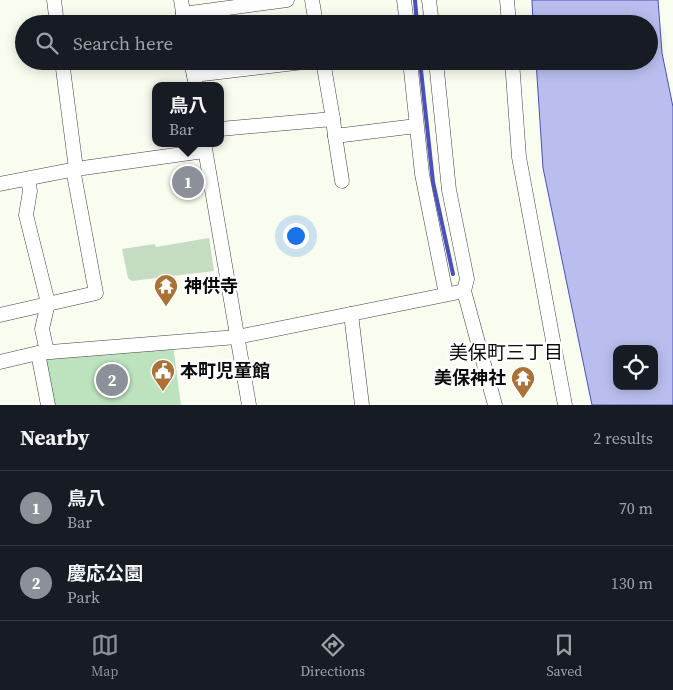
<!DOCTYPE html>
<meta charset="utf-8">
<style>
body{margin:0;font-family:"Source Serif 4","Noto Sans JP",serif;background:#20242c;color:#f1f3f6}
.controls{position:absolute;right:15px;bottom:15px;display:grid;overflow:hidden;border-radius:10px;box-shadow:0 2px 12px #0003}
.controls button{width:45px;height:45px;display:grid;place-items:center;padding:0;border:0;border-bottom:1px solid #363941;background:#171b24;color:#f1f3f6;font:25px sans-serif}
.you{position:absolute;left:295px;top:235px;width:18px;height:18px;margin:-12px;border:4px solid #fff;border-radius:50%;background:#1a73e8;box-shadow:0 0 0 8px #1a73e833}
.badge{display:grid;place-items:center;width:32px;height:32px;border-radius:50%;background:#8c9099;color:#fff;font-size:16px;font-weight:700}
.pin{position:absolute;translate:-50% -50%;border:2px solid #fff;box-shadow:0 1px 5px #0006}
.popup{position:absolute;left:152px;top:82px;width:72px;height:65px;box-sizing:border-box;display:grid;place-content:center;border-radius:10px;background:#171b24;filter:drop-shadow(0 1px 4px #0005);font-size:16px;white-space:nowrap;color:#9ea1a6}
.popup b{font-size:19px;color:#f1f3f6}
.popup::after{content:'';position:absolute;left:50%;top:100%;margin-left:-10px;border:10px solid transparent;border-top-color:#171b24}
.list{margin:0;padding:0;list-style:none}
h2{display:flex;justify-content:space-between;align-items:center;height:65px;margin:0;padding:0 20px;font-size:21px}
h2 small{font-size:16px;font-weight:400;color:#9ea1a6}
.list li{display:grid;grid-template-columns:32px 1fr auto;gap:15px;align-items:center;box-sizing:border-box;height:75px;padding:0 20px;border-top:1px solid #363941}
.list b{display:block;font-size:19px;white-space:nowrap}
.list p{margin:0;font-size:16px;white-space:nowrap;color:#9ea1a6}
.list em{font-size:16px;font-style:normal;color:#9ea1a6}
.icon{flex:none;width:28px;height:28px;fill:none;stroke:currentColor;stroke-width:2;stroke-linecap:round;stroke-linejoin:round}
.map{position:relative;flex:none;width:673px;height:405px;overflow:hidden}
.search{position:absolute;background:#171b24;box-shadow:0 2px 12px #0003;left:15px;right:15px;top:15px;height:55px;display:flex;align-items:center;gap:12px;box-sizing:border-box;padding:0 18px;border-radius:28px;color:#9ea1a6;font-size:19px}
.sheet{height:215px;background:#171b24}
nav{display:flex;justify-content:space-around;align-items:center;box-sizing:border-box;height:70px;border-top:1px solid #363941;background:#171b24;font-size:14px;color:#9ea1a6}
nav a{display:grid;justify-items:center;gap:2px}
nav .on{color:#8c9099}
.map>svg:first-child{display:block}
</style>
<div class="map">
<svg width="673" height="405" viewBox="0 0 673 405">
<rect width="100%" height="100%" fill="#f8fdef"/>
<path fill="#bce3be" d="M173 345 181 405H51L41 355Z"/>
<path fill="#c6dcc2" d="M209 238 214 271 132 281 128 278 122 249 155 244 156 247Z"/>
<path fill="#babeee" stroke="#4a50bc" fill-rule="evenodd" d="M532 0H658L662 53 673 107V405H592L543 168 536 61H649V24H533ZM617 349H654V386H617Z"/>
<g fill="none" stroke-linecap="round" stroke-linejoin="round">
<g stroke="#4a50bc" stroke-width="4">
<path d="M415 0 417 24"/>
<path d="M420 61 433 182 453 274"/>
</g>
<g stroke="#404040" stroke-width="15">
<g id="minor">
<path d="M54 0 57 24"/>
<path d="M181 0 185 24"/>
<path d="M312 0 316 24"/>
<path d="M404 0 407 24"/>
<path d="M429 0 432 24"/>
<path d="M507 0 509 24"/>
<path d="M183 14 287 0"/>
<path d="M62 61 76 169"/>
<path d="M191 61 196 86"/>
<path d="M323 61 333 119"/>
<path d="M410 61 422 174 446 294"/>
<path d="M436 61 449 190 467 279 464 291 495 405"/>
<path d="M512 61 519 157 565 405"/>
<path d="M194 75 312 61"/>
<path d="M220 129 333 119 335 136 416 126"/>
<path d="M335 136 342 181"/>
<path d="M204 143 249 405"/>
<path d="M28 179 30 191 26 215 48 303 42 329 47 352"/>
<path d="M0 184 76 169 204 151"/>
<path d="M351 314 362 405"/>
<path d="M0 315 96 293 73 169"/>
<path d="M38 353 48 405"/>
<path d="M0 362 38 353 237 337 464 291"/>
</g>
</g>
<use href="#minor" stroke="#fff" stroke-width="14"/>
</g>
<defs>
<g id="temple-pin" transform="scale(1.25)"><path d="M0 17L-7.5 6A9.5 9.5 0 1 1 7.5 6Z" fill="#ab7136" stroke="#fff"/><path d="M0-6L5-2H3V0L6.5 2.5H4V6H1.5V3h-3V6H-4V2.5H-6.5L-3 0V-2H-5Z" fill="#fff"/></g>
<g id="civic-pin" transform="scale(1.25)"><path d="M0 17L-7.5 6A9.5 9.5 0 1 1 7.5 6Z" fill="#ab7136" stroke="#fff"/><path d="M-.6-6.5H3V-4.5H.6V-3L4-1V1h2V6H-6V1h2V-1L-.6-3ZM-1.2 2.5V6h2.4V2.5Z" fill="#fff"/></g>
</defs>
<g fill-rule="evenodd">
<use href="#temple-pin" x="166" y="286"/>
<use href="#civic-pin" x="163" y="371"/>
<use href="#temple-pin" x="523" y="378"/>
</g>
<g text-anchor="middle" stroke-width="5" stroke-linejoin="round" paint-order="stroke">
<g font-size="18" font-weight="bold" fill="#0d0d0d" stroke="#fff" text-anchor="start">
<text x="184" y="292">神供寺</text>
<text x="180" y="377">本町児童館</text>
<text x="506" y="384" text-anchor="end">美保神社</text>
</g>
<g font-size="19" fill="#0d0d0d" stroke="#fff">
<text x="506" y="359">美保町三丁目</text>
</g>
</g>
</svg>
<div class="controls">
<button><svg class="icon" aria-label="locate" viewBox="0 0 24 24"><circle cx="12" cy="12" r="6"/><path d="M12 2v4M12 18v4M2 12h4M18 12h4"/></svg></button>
</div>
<div class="you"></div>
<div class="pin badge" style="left:188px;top:182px">1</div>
<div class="popup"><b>鳥八</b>Bar</div>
<div class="pin badge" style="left:112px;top:380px">2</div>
<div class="search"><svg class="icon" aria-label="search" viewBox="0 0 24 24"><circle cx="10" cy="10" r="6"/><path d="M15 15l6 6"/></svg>Search here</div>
</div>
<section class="sheet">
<h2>Nearby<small>2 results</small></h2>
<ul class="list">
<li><span class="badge">1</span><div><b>鳥八</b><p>Bar</p></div><em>70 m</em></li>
<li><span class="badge">2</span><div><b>慶応公園</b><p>Park</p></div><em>130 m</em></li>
</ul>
</section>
<nav>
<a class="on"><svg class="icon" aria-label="map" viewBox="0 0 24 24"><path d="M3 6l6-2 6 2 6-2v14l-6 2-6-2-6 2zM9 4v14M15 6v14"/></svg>Map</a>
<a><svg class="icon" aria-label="directions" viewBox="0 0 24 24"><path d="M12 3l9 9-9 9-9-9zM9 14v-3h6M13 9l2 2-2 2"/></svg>Directions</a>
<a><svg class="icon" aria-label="saved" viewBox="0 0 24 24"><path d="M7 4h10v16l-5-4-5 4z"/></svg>Saved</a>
</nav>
